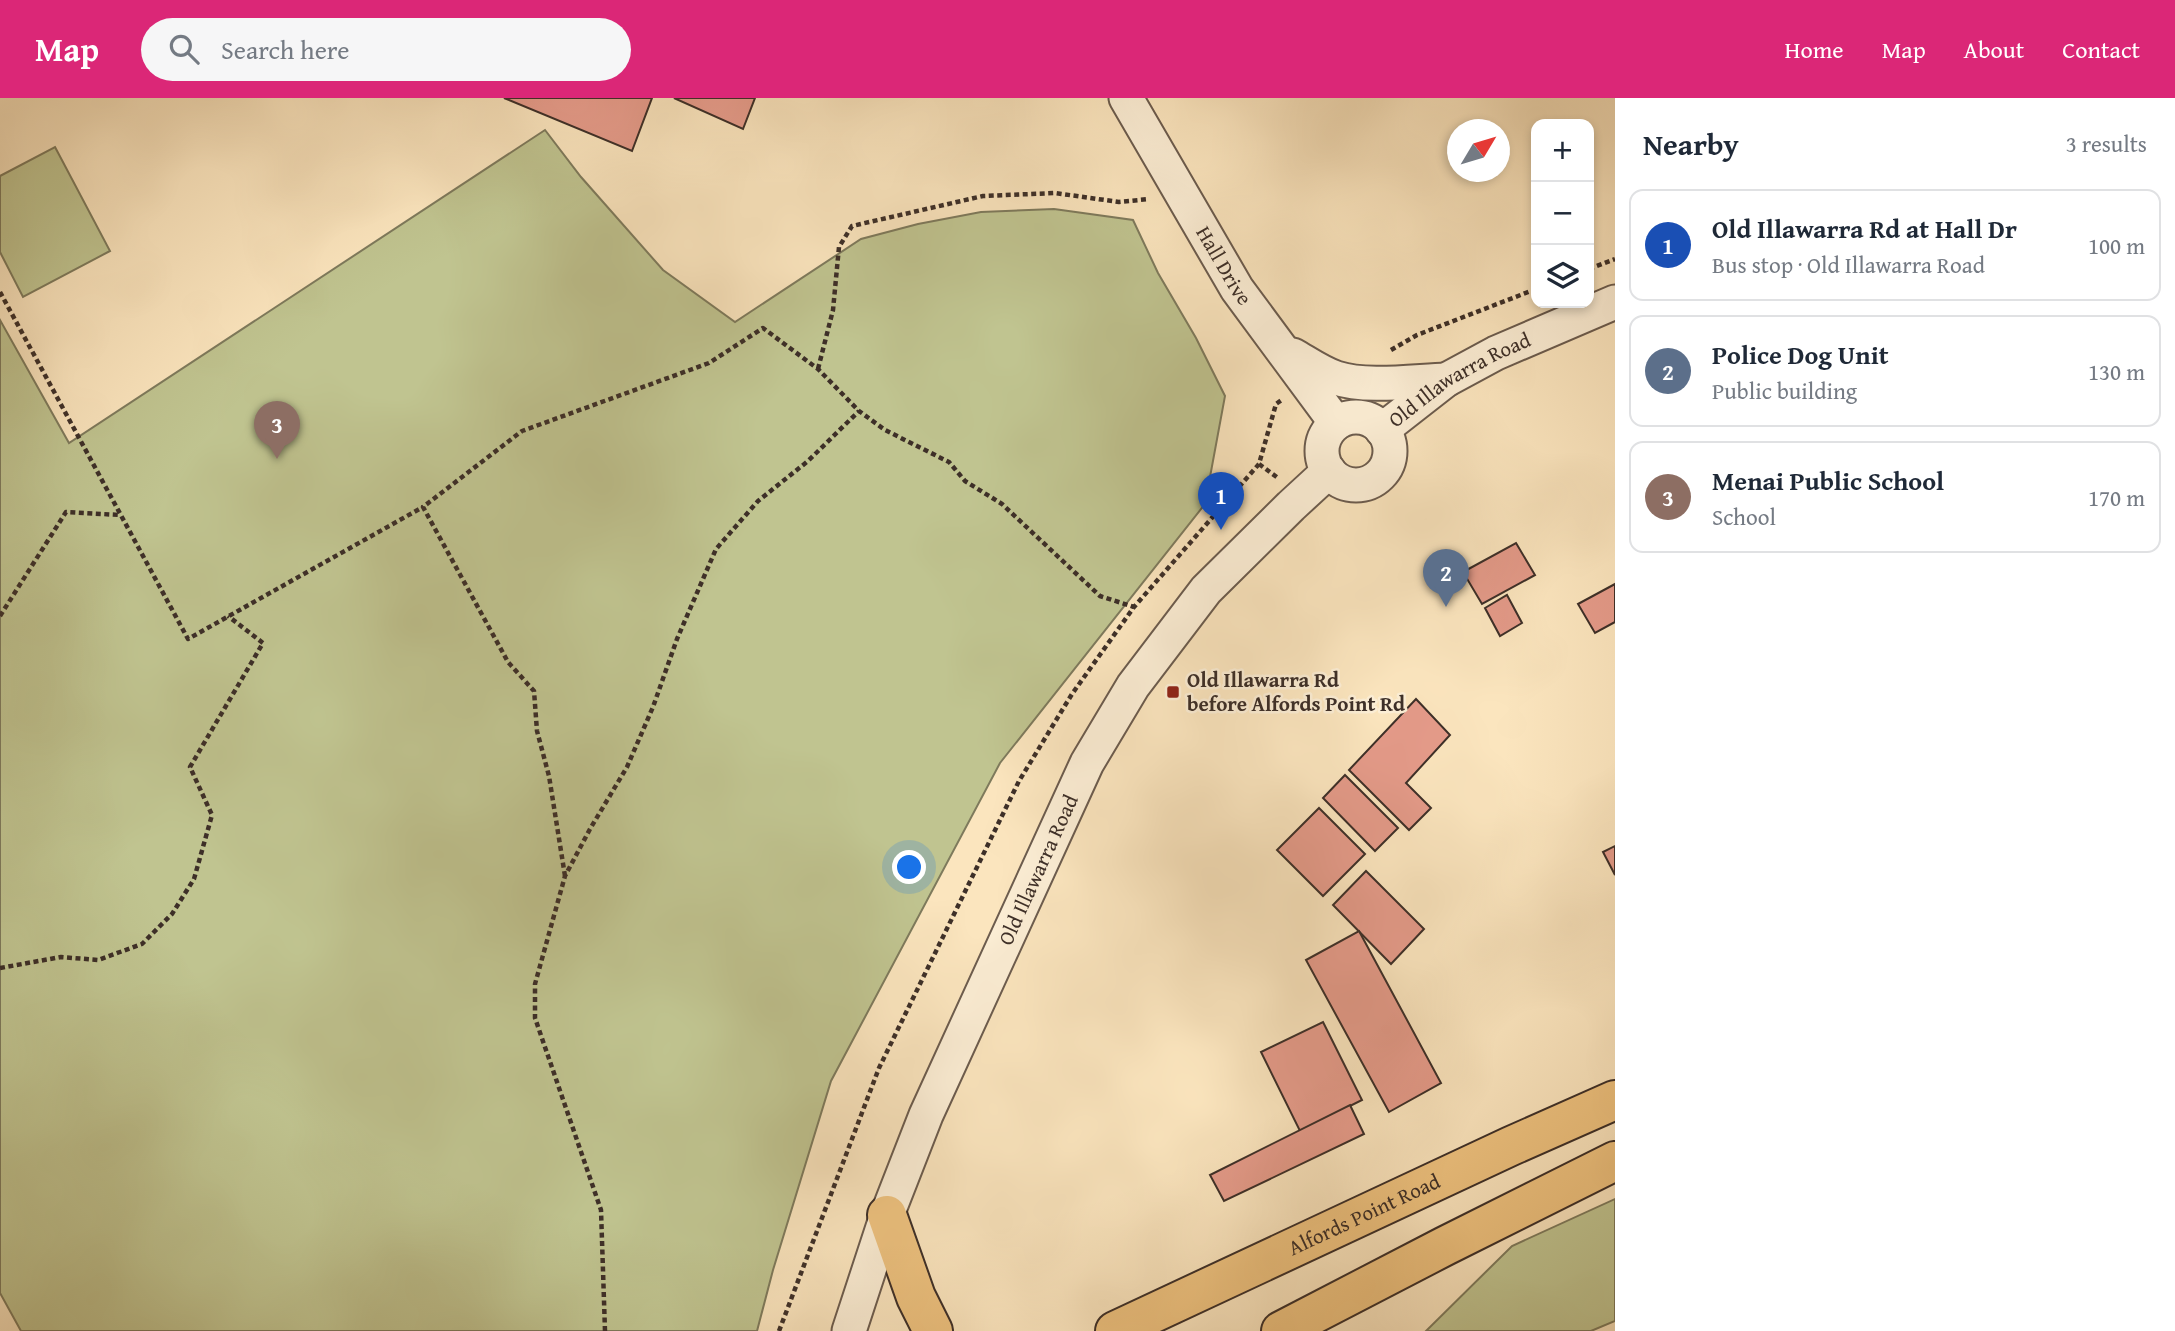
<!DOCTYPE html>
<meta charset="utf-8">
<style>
body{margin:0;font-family:"Gentium Book Plus",serif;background:#f6f6f7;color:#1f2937}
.controls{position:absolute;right:21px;top:21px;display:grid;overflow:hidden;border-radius:14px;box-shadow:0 4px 10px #0003}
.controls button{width:63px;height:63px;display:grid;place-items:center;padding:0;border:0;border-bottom:2px solid #e0e1e3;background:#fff;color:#1f2937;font:35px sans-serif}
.compass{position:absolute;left:1447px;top:21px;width:63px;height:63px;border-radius:50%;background:#fff;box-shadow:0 4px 10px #0003;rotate:52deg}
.you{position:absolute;left:910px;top:770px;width:24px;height:24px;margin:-18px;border:5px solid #fff;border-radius:50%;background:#1a73e8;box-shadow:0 0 0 10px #1a73e833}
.badge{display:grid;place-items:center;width:46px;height:46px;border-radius:50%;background:#db2777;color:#fff;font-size:23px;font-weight:700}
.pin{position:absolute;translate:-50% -58px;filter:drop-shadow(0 2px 4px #0008)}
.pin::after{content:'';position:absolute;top:37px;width:24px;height:21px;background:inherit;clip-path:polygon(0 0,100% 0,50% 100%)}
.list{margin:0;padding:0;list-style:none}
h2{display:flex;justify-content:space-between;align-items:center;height:91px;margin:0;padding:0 28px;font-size:30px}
h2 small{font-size:23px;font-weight:400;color:#747a83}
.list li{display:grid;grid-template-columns:46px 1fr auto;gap:21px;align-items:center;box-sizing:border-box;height:112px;margin:0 14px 14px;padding:0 14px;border:2px solid #e0e1e3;border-radius:14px}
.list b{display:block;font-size:26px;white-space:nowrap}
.list p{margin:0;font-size:23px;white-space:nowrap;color:#747a83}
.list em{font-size:23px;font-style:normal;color:#747a83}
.icon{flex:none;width:38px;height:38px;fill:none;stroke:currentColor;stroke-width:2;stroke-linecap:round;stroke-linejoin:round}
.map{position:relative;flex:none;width:1615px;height:1233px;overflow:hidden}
header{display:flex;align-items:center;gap:42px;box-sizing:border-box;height:98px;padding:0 35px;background:#db2777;color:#fff}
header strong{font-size:33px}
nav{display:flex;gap:38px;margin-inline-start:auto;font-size:24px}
.search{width:490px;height:63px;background:#f6f6f7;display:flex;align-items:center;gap:18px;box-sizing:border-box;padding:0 24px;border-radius:38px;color:#747a83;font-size:26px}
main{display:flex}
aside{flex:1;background:#fff}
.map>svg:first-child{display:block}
</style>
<header>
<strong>Map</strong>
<div class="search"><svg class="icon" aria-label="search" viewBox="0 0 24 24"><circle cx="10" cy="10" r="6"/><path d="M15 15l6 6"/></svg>Search here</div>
<nav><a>Home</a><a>Map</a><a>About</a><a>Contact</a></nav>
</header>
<main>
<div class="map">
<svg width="1615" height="1233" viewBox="0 0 1615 1233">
<rect width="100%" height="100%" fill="#fbe5be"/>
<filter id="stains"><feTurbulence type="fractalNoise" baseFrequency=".00286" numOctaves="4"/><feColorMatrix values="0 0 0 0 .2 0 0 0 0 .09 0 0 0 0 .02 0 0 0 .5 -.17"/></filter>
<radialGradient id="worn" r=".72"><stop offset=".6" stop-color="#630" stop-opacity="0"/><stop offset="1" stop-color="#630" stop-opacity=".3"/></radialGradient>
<g fill="#c0c490" stroke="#7e7a5c" stroke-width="2">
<path d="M545 32 581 79 663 172 735 224 861 141 918 126 981 114 1054 111 1133 122 1158 175 1196 240 1225 298 1205 406 1000 665 831 983 773 1172 757 1233H21L0 1195V222L69 345Z"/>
<path d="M55 49 110 153 23 199 0 154V78Z"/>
<path d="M1615 1101V1223L1591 1233H1426L1512 1148Z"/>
</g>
<g fill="#e59b8a" stroke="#3d2f28" stroke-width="2">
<path d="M504 0H652L632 53Z"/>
<path d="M674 0H755L743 31Z"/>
<path d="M1516 445 1535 477 1482 506 1463 474Z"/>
<path d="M1615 486V524L1595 535 1578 506Z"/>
<path d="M1507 497 1522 525 1500 538 1485 510Z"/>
<path d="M1416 601 1450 637 1406 685 1431 710 1409 732 1349 672Z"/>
<path d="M1345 677 1398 730 1375 753 1323 700Z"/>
<path d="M1319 710 1365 756 1323 798 1277 752Z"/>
<path d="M1615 748V777L1603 754Z"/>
<path d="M1366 773 1424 831 1391 866 1333 807Z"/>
<path d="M1359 833 1441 985 1389 1014 1306 862Z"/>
<path d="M1323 924 1362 1002 1300 1033 1261 954Z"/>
<path d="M1350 1007 1364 1036 1224 1103 1210 1077Z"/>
</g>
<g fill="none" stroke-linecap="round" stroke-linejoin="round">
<g stroke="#6c5c4e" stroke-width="37">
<g id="tertiary">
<path id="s1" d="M1126 0 1237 191 1336 325"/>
<path d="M1293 257C1307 265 1321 275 1336 280 1366 290 1414 283 1446 282"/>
<circle cx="1356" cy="353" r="34"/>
<path id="s2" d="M1382 332 1446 282 1496 255 1615 204"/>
<path id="s3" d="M849 1233 887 1117 926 1017 1087 665 1133 588 1206 492 1291 408 1329 373"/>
</g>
</g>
<g stroke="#3d2f28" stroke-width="42">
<g id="trunk">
<path d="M887 1117 916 1199 933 1233"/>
<path id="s4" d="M1115 1233 1511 1048 1615 1002"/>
<path d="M1281 1233 1445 1148 1615 1063"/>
</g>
</g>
<g stroke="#3d2f28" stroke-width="4.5" stroke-dasharray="5 3.5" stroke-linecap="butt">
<path d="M1589 171 1615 161"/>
<path d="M0 194 188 541 423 409"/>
<path d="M1391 252 1417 237 1536 191"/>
<path d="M818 271 833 212 839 149 852 128 983 98 1055 95 1119 104 1149 101"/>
<path d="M1259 366 1278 380"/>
<path d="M0 518 66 414 120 417"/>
<path d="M565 778 549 678 537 633 534 593 508 564 423 409 522 333 709 265 763 230 818 271 859 313 885 332 949 364 965 383 1002 406 1100 498 1134 509"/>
<path d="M0 870 61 859 98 862 142 846 172 816 194 781 212 717 190 669 263 545 228 518"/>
<path d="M605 1233 601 1112 535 920V886L565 778 590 731 627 669 653 609 677 541 716 451 758 403 808 363 859 313"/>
<path d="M779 1233 879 970 1019 683 1072 596 1134 509 1259 366 1276 306 1283 301"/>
</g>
<use href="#tertiary" stroke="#fceed5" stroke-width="33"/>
<use href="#trunk" stroke="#eec27f" stroke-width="38"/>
</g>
<rect fill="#8f2418" stroke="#fceed5" stroke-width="2.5" x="1166" y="587" width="14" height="14" rx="3.5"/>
<g text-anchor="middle" stroke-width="5" stroke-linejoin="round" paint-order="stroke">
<g font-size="21" fill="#3d2f28" stroke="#fceed5">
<text dy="7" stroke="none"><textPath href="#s1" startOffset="194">Hall Drive</textPath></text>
<text dy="7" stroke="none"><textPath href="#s2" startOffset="93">Old Illawarra Road</textPath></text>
<text dy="7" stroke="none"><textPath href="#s3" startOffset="499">Old Illawarra Road</textPath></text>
<text dy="7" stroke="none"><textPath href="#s4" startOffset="275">Alfords Point Road</textPath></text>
</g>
<g font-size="21" font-weight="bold" fill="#3d2f28" stroke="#fceed5" text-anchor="start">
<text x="1187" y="589">Old Illawarra Rd<tspan x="1187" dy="24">before Alfords Point Rd</tspan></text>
</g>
</g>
<rect width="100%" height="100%" filter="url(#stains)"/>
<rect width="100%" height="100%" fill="url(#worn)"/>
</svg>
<div class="controls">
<button>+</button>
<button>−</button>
<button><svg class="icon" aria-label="layers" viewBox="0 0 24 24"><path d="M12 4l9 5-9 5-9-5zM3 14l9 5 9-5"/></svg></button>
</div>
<svg class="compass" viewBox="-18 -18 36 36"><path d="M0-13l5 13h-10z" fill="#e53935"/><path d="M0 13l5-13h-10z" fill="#747a83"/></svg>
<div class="you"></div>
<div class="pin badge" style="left:1221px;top:432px;background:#1a4fb4">1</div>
<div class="pin badge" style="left:1446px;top:509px;background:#5c6f8a">2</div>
<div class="pin badge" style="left:277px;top:361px;background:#8d6e63">3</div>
</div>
<aside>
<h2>Nearby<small>3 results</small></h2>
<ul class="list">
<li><span class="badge" style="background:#1a4fb4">1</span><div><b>Old Illawarra Rd at Hall Dr</b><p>Bus stop · Old Illawarra Road</p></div><em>100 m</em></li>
<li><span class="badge" style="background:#5c6f8a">2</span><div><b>Police Dog Unit</b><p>Public building</p></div><em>130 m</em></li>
<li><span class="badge" style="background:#8d6e63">3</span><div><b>Menai Public School</b><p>School</p></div><em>170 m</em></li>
</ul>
</aside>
</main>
